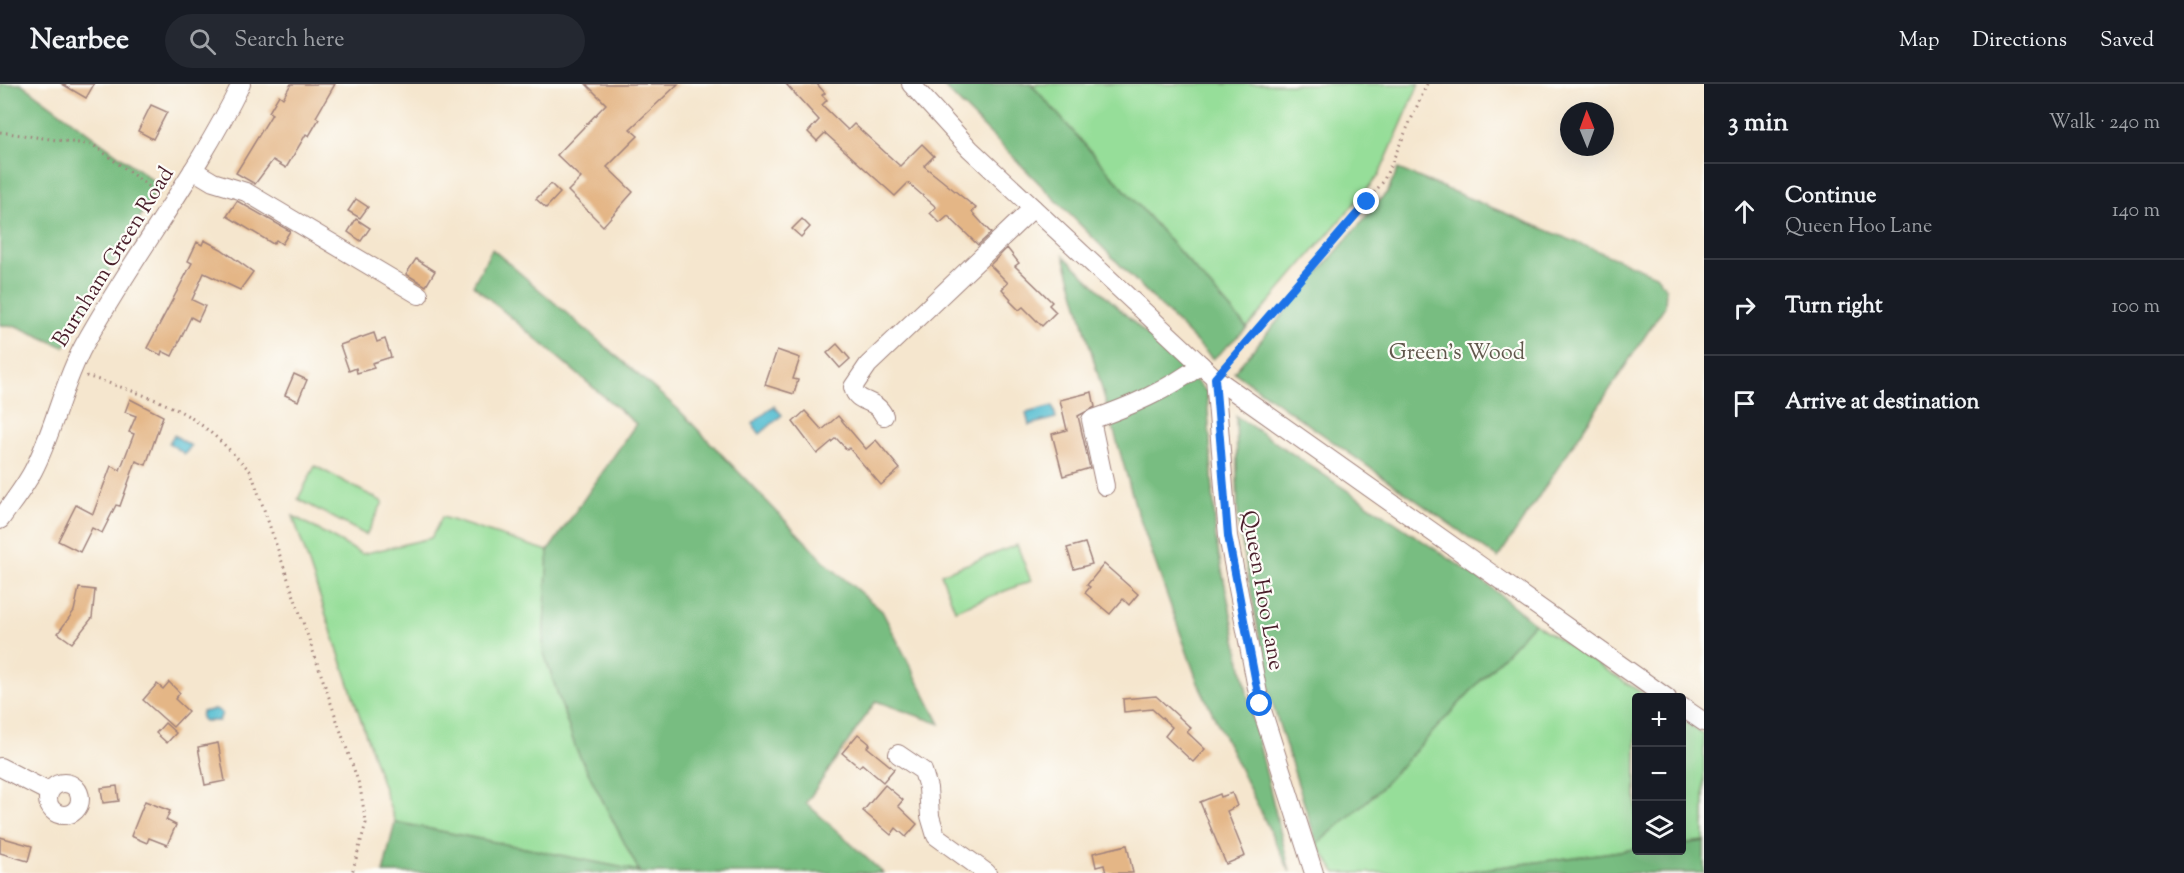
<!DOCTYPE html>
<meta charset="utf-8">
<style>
body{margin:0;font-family:"Sorts Mill Goudy",serif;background:#242831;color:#f1f3f6}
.controls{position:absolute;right:18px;bottom:18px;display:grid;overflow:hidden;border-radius:6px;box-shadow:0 6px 24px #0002}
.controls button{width:54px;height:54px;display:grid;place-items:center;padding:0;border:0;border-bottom:2px solid #363941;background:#171b24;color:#f1f3f6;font:30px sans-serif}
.compass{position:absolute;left:1560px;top:18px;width:54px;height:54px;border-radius:50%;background:#171b24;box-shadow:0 6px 24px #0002;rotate:359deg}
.stop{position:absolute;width:18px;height:18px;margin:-14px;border:4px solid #1a73e8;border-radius:50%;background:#fff}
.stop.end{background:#1a73e8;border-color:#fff;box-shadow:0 2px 6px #0008}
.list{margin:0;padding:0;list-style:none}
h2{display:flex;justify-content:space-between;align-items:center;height:78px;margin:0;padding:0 24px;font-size:26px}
h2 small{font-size:20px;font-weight:400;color:#9ea1a6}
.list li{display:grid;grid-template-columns:39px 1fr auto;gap:18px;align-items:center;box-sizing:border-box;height:96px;padding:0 24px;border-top:2px solid #363941}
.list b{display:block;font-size:22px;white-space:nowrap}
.list p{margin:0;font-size:20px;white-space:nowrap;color:#9ea1a6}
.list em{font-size:20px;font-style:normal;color:#9ea1a6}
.icon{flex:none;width:33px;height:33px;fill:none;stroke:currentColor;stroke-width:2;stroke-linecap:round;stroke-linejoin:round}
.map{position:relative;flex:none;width:1704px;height:789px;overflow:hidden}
header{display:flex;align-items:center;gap:36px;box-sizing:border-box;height:84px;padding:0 30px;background:#171b24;border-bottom:2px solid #363941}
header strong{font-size:28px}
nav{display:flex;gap:33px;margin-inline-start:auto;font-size:21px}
.search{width:420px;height:54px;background:#242831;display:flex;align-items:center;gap:15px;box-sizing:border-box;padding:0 21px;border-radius:33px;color:#9ea1a6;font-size:22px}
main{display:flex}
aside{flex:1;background:#171b24}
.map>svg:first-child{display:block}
</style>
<header>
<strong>Nearbee</strong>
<div class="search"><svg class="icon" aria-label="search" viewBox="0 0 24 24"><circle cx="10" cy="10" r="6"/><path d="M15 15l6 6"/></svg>Search here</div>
<nav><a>Map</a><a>Directions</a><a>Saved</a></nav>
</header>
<main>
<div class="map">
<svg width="1704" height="789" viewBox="0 0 1704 789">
<rect width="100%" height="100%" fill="#fdfcf7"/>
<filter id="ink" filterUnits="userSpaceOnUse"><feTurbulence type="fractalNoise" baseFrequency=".0167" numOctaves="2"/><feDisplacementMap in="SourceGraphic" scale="12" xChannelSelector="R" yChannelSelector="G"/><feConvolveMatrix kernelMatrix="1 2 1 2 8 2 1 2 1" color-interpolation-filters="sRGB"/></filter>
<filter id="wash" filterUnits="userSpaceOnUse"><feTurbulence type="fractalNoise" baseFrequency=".008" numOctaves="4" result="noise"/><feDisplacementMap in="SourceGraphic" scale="24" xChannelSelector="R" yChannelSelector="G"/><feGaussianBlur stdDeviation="1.35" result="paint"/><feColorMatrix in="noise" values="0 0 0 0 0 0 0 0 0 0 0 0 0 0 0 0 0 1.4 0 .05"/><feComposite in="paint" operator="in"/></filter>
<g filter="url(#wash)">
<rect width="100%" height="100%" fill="#f5e6ce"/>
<g fill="#96de99" stroke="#707e62" stroke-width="1.5">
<path d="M1031 0H1419L1379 91 1247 244Z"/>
<path d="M315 382 383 418 366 451 298 415Z"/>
<path d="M293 432 362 470 431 454 442 433 548 467 543 566 576 665 639 787 395 738Z"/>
<path d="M1017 461 1031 497 955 526 941 490Z"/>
<path d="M1534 539 1648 613 1636 614V765L1455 789H1336L1317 760 1376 709Z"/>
<path d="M1682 636 1704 650V757L1682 760Z"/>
</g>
<g fill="#78bd81" stroke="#616e56" stroke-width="1.5">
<path d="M0 0H22L159 101 64 263 16 242 0 241Z"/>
<path d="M941 0H1031L1247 244 1213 275Z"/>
<path d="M1398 85 1656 191 1666 204 1665 222 1498 474 1234 288 1388 107Z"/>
<path d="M492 165 678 325 829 482 882 527 940 640 876 617 806 719 883 789H383L395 738 639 787 576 665 543 566 548 467 636 340 473 201Z"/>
<path d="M1064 172 1207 308 1216 457 1250 623 1290 788 1198 599 1136 424Z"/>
<path d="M1236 332 1487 500 1534 539 1376 709 1317 760 1271 615 1238 437Z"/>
<path d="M1704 757V789H1455L1636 765 1682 766V760Z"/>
</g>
<g fill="#54bed1" stroke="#4f6e7e" stroke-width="1.5">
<path d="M774 322 782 331 760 350 752 340Z"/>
<path d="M1053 322 1056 334 1029 341 1026 329Z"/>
<path d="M174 351 191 362 185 370 169 359Z"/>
<path d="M216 625 222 629 219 637H204L201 634 202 628Z"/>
</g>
<g id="blocks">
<g fill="#e4b686">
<path d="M62 0H94L86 14Z"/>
<path d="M291 0H335L316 33 319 35 309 52 306 50 286 84 273 76 255 100 236 89 272 30 269 28 279 11 283 14Z"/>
<path d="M586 0H678L630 45 638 52 607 83 633 108 603 142 568 107 581 94 557 71 606 20Z"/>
<path d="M786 0H817L825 9 822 11 827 16 822 21 848 46 854 40 900 82 922 60 934 72 924 82 976 124 972 128 991 149 978 161 948 132 940 139 930 129 936 123 908 99 895 112 825 49 817 57 808 48 819 36Z"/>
<path d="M151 21 167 28 153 55 138 47Z"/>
<path d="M551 100 560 109 546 124 536 115Z"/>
<path d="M356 115 368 123 360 134 348 127Z"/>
<path d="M237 117 290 147 282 160 276 156 273 160 227 132Z"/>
<path d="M356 135 370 144 361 157 348 148Z"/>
<path d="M802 135 810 143 801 153 792 145Z"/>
<path d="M204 156 221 165 253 188 240 206 204 189 192 216 205 222 198 237 191 233 172 272 162 267 161 271 147 264 192 179 188 177 197 158 202 161Z"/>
<path d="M1007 164 1019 179 1015 182 1052 218 1049 221 1056 228 1042 242 1023 223 1019 226 1010 217 1011 215 1002 205 1008 199 990 181Z"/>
<path d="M416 175 435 187 426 202 406 190Z"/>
<path d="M374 249 377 258 385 255 391 273 372 279 374 284 357 289 356 284 349 287 340 261Z"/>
<path d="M837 260 850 275 840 284 827 269Z"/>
<path d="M777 266 800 274 793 295 798 296 794 310 765 301Z"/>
<path d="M294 290 307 296 298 317 285 311Z"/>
<path d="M1092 308 1095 323 1078 332 1090 384 1063 392 1052 350 1067 346 1060 316Z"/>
<path d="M130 315 163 332 146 381 136 377 120 422 116 421 102 449 92 444 80 468 58 457 76 421 93 430 111 382 120 386 134 350 129 348 136 332 125 328Z"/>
<path d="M805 327 822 346 838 332 866 365 876 356 900 385 881 401 849 364 847 366 836 354 817 370 793 338Z"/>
<path d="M1085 459 1092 480 1074 485 1067 464Z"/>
<path d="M1104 480 1138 510 1129 521 1123 515 1110 530 1085 509 1090 503 1087 501Z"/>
<path d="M79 504 95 506 92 534 72 559 58 549 74 527Z"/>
<path d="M169 598 180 609 175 615 188 627 173 643 143 616 157 600 163 605Z"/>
<path d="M1156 612 1191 644 1187 648 1205 665 1193 678 1165 652 1172 643 1152 625 1124 628 1123 615Z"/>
<path d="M165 639 176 649 167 659 156 649Z"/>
<path d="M858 650 870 660 867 663 894 685 883 698 862 680 859 683 842 669Z"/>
<path d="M218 659 225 697 205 701 198 663Z"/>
<path d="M885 701 903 716 898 722 917 740 906 753 896 744 891 751 863 727Z"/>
<path d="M117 702 119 717 103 719 101 704Z"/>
<path d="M1232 709 1237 722 1227 727 1245 772 1226 780 1200 718 1220 710 1221 713Z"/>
<path d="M145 717 170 727 166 736 176 741 167 761 149 754 147 759 131 752Z"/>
<path d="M0 753 32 762 28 777 0 769Z"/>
<path d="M1127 761 1133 789H1106L1104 781 1096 783 1093 769Z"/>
</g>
</g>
</g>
<g filter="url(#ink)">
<use href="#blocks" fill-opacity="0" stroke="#a0827c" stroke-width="1.5"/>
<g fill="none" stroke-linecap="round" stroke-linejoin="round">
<g stroke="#a0827c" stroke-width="20">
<g id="minor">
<path d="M911 0 970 65 1215 294 1667 614"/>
<path d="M193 86 213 98 246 108 419 211"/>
<path d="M1215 294 1228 452 1260 620 1314 789"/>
<path d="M884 332C875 313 857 321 853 303L868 281 1033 124"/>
<path d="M1105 402 1091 336C1131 322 1166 307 1201 281"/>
<path d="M0 436C11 420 24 404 33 387 54 347 62 301 84 261 133 172 197 91 241 0"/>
<path d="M1682 623 1704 638"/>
<path d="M898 670 923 687 928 704 930 732 936 752 987 789"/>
<path d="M0 683 49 708"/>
<circle cx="64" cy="715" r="16"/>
</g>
</g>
<g stroke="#a0827c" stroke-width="3" stroke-dasharray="1.5 4.5" stroke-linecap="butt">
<path d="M0 48 93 61 159 110"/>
<path d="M1226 282 1383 98 1427 0"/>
<path d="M86 292C118 302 155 313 185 330 209 344 231 367 251 388L360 703 366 739 352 789"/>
</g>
<use href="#minor" stroke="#fff" stroke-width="18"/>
</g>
</g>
<g fill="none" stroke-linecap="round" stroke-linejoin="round" filter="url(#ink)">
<path stroke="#1a73e8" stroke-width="8" d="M1260 620 1228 452 1215 294 1367 118"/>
</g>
<g text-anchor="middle" stroke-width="4.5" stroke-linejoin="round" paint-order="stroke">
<g font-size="22" fill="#4a1f2b" stroke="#fdfcf7">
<text transform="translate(112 172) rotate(-58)" y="8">Burnham Green Road</text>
<text transform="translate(1264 506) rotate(80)" y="8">Queen Hoo Lane</text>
</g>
<g font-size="22" fill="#61584c" stroke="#fdfcf7">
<text x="1457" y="275">Green's Wood</text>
</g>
</g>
</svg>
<div class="controls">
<button>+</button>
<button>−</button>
<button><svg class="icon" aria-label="layers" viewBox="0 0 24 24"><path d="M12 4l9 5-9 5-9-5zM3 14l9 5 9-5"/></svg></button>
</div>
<svg class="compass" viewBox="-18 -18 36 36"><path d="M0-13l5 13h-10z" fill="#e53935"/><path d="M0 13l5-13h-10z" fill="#9ea1a6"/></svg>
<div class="stop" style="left:1260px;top:620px"></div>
<div class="stop end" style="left:1367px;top:118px"></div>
</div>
<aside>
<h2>3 min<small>Walk · 240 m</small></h2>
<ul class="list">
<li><svg class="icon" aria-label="ahead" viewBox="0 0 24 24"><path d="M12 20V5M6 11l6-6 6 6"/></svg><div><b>Continue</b><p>Queen Hoo Lane</p></div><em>140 m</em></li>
<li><svg class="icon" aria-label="right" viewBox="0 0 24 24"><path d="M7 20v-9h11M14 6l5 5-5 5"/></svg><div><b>Turn right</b></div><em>100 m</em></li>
<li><svg class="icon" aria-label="arrive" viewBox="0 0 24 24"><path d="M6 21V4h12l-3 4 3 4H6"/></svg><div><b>Arrive at destination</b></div></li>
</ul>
</aside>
</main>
